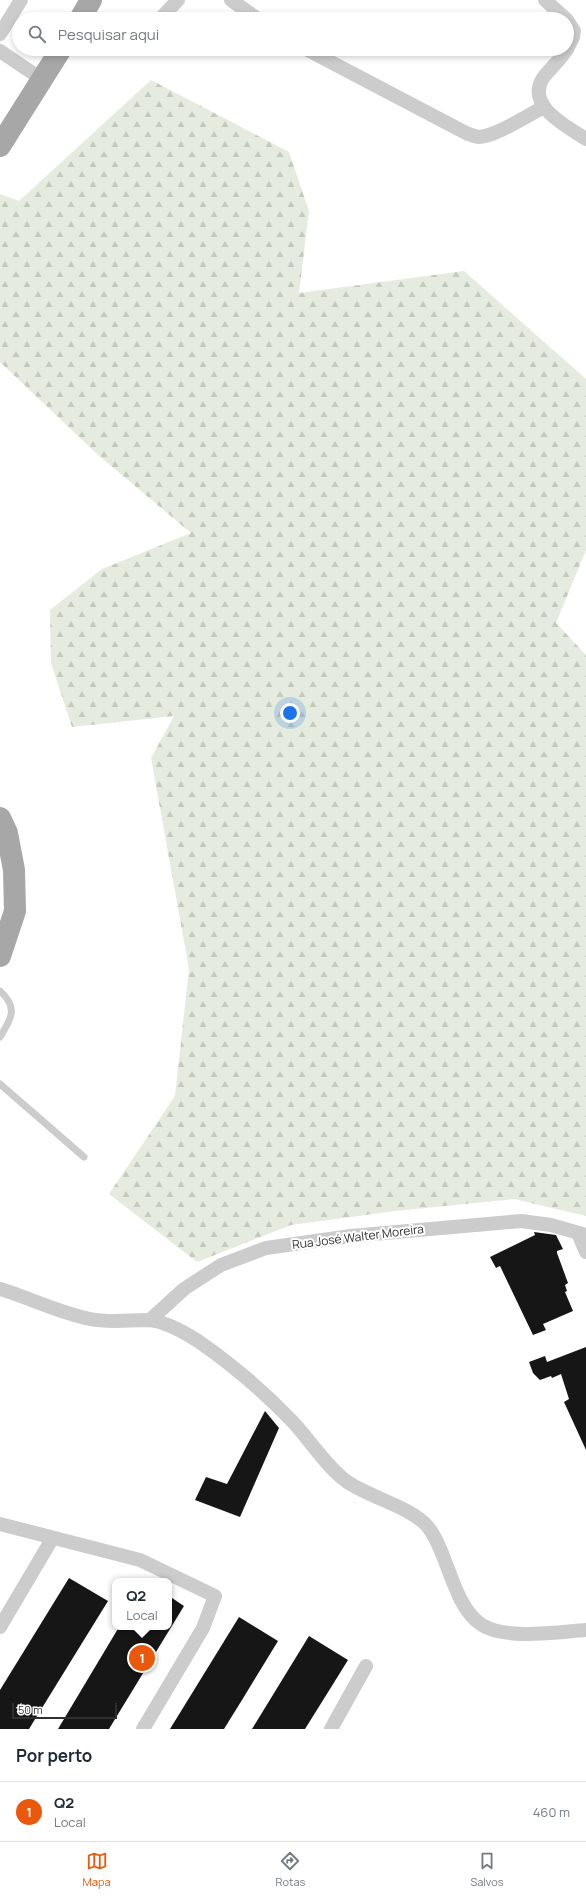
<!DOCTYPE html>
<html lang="pt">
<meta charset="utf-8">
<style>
body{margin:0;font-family:Manrope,sans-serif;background:#f2f2f3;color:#1f2937}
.scale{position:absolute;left:12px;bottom:10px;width:105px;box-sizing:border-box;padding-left:4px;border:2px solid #2f2f2f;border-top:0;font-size:11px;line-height:14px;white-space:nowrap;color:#2f2f2f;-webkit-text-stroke:3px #fff;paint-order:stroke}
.you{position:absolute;left:290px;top:713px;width:14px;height:14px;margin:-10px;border:3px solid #fff;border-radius:50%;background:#1a73e8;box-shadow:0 0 0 6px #1a73e833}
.badge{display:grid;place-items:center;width:26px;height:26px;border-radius:50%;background:#ea580c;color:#fff;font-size:13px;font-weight:700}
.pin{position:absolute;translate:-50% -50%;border:2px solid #fff;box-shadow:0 1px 4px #0006}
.popup{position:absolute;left:112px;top:1578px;width:60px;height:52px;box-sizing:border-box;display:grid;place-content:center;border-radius:8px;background:#fff;filter:drop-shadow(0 1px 3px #0005);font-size:13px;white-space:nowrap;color:#747a83}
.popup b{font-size:15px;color:#1f2937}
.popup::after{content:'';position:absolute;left:50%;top:100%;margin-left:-8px;border:8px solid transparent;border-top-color:#fff}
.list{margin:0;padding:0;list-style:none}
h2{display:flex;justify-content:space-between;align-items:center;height:52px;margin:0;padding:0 16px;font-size:17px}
h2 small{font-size:13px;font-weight:400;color:#747a83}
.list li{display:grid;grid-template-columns:26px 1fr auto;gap:12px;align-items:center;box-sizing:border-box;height:60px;padding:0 16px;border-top:1px solid #e0e1e3}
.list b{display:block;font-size:15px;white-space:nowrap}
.list p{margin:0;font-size:13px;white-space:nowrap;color:#747a83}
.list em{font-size:13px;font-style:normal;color:#747a83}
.icon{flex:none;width:22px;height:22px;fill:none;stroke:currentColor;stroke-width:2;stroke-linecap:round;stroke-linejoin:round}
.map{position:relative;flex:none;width:586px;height:1729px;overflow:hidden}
.search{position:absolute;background:#fff;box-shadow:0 2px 6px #0003;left:12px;right:12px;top:12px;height:44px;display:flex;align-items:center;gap:10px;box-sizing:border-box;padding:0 14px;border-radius:22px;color:#747a83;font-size:15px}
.sheet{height:112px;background:#fff}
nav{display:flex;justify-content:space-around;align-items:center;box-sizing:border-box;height:56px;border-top:1px solid #e0e1e3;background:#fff;font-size:11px;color:#747a83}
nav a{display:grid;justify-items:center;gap:2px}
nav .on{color:#ea580c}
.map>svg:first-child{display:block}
</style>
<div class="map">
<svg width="586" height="1729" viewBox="0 0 586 1729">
<defs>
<pattern id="forest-firs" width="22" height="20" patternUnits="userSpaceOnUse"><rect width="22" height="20" fill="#e5ebde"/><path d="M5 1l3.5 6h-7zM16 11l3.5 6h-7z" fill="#c5cabf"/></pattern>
</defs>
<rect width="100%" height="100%" fill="#fff"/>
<path fill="url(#forest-firs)" d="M151 80 289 152 309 211 299 293 464 271 586 379V550L556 623 586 655V1216L514 1199 395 1211 291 1225 197 1262 109 1194 175 1096 189 969 151 758 174 716 72 727 51 663 50 610 102 569 191 533 97 454 0 362V194L19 201Z"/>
<g fill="#161616">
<path d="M534 1232 556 1235 563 1249 557 1251V1253L568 1283 565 1285 567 1291 565 1292 573 1311 543 1324 546 1330 533 1335 500 1266 496 1268 490 1257 535 1235Z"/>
<path d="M586 1347V1450L564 1402 569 1399 561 1374 552 1378 551 1376 540 1380 533 1373 529 1362 545 1356 547 1362Z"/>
<path d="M265 1411 279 1428 240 1517 195 1500 206 1477 227 1484Z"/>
<path d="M69 1578 108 1601 29 1729H0V1690Z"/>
<path d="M169 1596 184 1606 109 1729H58L119 1627H169Z"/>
<path d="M239 1617 278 1641 242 1700 224 1729H170Z"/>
<path d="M309 1636 348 1660 330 1689 305 1729H252Z"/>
</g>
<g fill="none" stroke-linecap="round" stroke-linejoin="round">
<g stroke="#ccc" stroke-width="7">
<path d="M0 991C19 1008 11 1019 0 1037"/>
<path d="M0 1084 84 1157"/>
</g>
<g stroke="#ccc" stroke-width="14">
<path d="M231 0 258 19"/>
<path d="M545 0 566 19"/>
<path d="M160 19 178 0"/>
<path d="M567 20 574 31 573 37 567 49"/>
<path d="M0 34 21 0"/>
<path d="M306 49 466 133C469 134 474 136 478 137 495 137 528 115 544 107"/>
<path d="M567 49C561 60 550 68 543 78 525 106 568 127 586 139"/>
<path d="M0 51 43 80"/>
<path d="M578 1233 586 1252"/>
<path d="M0 1289C30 1298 59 1313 90 1319 109 1323 128 1320 148 1320 165 1321 184 1332 198 1341 230 1363 265 1393 292 1421 310 1440 325 1465 346 1481 368 1497 412 1507 428 1527 448 1552 453 1607 482 1625 506 1640 558 1632 586 1630"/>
<path d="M150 1320 184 1289 221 1265 266 1248 351 1236 521 1221 551 1225 586 1235"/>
<path d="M0 1524 140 1560 215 1596 203 1628 143 1729"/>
<path d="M0 1627 52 1539"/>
<path d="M331 1729 366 1666"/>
</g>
<g stroke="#a7a7a7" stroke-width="22">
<path d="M80 19 91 0"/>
<path d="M0 146 61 49"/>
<path d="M0 818 7 833 14 870 15 911 0 956"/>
</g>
</g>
<g text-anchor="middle" stroke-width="4" stroke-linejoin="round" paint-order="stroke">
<g font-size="12" fill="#2f2f2f" stroke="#fff">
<text transform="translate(358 1237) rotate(-7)" y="4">Rua José Walter Moreira</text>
</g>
</g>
</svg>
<div class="scale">50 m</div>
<div class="you"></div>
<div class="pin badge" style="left:142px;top:1658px">1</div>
<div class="popup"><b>Q2</b>Local</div>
<div class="search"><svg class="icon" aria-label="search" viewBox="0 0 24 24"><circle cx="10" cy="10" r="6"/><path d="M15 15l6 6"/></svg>Pesquisar aqui</div>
</div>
<section class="sheet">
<h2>Por perto<small></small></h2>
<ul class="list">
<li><span class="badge">1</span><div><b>Q2</b><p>Local</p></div><em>460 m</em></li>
</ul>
</section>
<nav>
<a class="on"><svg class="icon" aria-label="map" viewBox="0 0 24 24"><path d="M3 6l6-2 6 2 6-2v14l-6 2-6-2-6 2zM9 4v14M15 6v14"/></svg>Mapa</a>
<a><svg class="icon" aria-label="directions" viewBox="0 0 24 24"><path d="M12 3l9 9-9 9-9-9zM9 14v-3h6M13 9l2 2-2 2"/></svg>Rotas</a>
<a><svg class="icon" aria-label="saved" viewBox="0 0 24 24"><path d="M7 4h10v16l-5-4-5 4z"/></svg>Salvos</a>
</nav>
